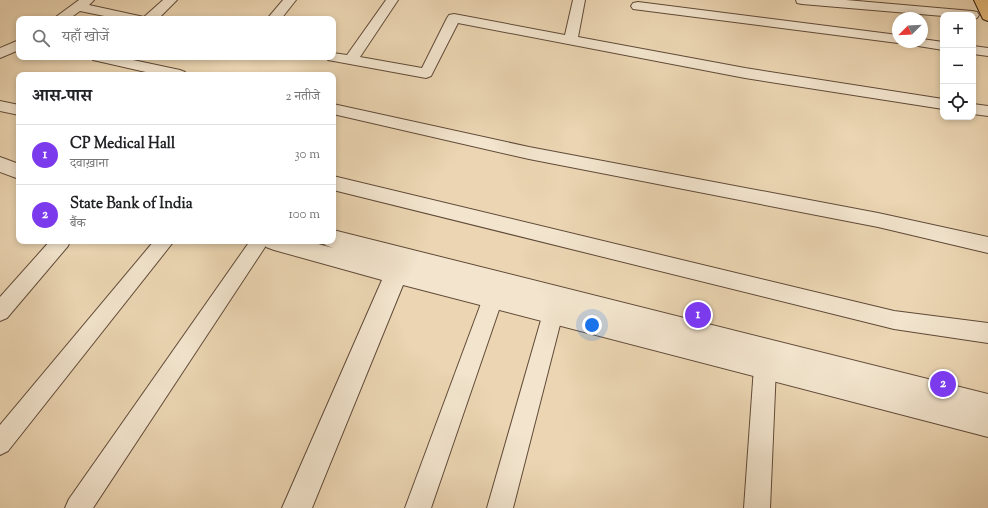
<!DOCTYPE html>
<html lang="hi">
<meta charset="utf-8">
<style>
body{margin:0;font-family:"Sorts Mill Goudy","Noto Serif Devanagari",serif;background:#f2f2f2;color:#202124}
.controls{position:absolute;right:12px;top:12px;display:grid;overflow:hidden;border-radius:8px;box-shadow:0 2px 6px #0003}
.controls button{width:36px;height:36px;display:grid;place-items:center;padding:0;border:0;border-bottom:1px solid #e0e0e0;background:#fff;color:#202124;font:20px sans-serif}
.compass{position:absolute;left:892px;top:12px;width:36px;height:36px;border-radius:50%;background:#fff;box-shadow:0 2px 6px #0003;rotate:246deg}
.you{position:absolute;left:592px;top:325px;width:14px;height:14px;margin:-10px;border:3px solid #fff;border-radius:50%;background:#1a73e8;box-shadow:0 0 0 6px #1a73e833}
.badge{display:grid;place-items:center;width:26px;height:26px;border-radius:50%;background:#7c3aed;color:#fff;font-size:13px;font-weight:700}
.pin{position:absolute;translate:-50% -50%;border:2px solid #fff;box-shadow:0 1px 4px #0006}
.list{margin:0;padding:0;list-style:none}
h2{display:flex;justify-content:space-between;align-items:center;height:52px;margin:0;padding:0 16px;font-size:17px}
h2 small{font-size:13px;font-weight:400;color:#757577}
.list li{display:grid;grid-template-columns:26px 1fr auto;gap:12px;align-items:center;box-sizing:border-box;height:60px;padding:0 16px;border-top:1px solid #e0e0e0}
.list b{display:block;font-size:15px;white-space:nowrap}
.list p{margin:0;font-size:13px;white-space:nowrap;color:#757577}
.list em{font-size:13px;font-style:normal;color:#757577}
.icon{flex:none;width:22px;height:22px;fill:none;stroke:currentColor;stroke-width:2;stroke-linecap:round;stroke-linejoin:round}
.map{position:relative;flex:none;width:988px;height:508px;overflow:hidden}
.search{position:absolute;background:#fff;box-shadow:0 2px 6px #0003;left:16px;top:16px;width:320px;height:44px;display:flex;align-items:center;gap:10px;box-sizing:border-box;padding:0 14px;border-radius:8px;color:#757577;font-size:15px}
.panel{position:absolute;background:#fff;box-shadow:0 2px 6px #0003;left:16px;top:72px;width:320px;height:172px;border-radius:8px}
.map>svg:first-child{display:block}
</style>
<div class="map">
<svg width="988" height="508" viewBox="0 0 988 508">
<rect width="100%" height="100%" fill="#ebd5b2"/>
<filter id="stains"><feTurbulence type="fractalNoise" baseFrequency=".005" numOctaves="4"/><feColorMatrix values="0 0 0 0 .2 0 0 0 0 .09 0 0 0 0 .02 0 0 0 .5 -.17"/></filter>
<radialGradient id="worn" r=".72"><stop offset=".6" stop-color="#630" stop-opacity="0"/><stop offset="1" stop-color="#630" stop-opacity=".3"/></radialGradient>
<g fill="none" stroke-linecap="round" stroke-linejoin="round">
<g stroke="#604a38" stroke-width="2">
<g id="minor">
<path d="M79 0H94L89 5 144 17 163 0H177L158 19H119L80 11 69 19H53Z"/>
<path d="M283 0H296L281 19H267Z"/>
<path d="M386 0H398L360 57 422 68 447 18 449 15 454 14 565 35 573 0H585L578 37 745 68 943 99V109L745 78 458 23 431 76 426 78 328 60 326 57H333V53L347 55Z"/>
<path d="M796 0H846L972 11 977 12 979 15 977 18 973 19V15H943V16L802 4 797 3Z"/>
<path d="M638 2 898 35V42H903L898 43 633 9 631 6 633 3Z"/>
<path d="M922 39 943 42V50L912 45 910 42H922Z"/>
<path d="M19 40V50L0 58V48Z"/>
<path d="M973 46 988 48V56L973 54Z"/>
<path d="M91 57H119L180 70 185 72 187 75H159L93 60Z"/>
<path d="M0 101 19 105V115L0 111Z"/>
<path d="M333 104 529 147 878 213 988 237V253L878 227 529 159 333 114Z"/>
<path d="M973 104 988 106V116L973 114Z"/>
<path d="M333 176 894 311 988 323V343L894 329 333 190Z"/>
<path d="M50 241H70L68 246 7 318 0 321V297Z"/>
<path d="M154 241H174L8 451 0 455V425Z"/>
<path d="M250 241H269L93 508H65L69 499Z"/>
<path d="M493 289 500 292 503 298 431 508H405L483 298 486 292Z"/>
<path d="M553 304 560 307 563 313 513 508H487L543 313 546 307Z"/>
<path d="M765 357 773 360 776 367 770 508H744L754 367 757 360Z"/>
</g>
</g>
<g stroke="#604a38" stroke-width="2">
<g id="tertiary">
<path d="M0 157 19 164V179L0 172Z"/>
<path d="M333 230 988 394V437L403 285 312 508H282L382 280 274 250 266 247 263 241H307L333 248 325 245 323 241H333Z"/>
</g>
</g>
<g stroke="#311c10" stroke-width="2">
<path id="primary" d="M974 0H988V21L983 19Z"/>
</g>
<use href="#minor" fill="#f2e4cd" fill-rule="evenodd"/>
<use href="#tertiary" fill="#f2e4cd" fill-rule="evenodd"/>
<use href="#primary" fill="#e6ba79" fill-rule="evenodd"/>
</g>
<rect width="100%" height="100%" filter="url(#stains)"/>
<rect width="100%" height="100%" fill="url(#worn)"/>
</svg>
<div class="controls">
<button>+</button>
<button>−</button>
<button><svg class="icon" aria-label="locate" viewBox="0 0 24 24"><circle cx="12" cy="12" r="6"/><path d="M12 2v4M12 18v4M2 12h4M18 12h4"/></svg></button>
</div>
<svg class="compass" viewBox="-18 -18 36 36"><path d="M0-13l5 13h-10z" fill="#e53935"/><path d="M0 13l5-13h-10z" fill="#757577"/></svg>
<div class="you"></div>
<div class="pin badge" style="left:698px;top:315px">1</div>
<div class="pin badge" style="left:943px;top:384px">2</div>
<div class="search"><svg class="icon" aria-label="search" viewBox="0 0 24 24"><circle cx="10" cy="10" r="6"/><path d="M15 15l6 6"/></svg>यहाँ खोजें</div>
<section class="panel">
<h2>आस-पास<small>2 नतीजे</small></h2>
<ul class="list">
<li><span class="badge">1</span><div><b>CP Medical Hall</b><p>दवाख़ाना</p></div><em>30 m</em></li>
<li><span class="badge">2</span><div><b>State Bank of India</b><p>बैंक</p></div><em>100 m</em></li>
</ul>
</section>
</div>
